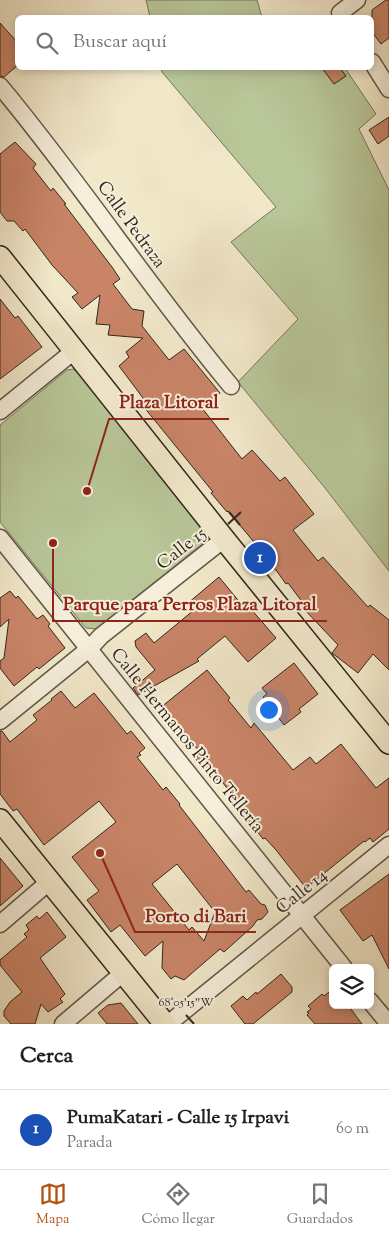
<!DOCTYPE html>
<html lang="es">
<meta charset="utf-8">
<style>
body{margin:0;font-family:"Sorts Mill Goudy",serif;background:#f2f2f2;color:#202124}
.controls{position:absolute;right:15px;bottom:15px;display:grid;overflow:hidden;border-radius:8px;box-shadow:0 2px 8px #0003}
.controls button{width:45px;height:45px;display:grid;place-items:center;padding:0;border:0;border-bottom:1px solid #e0e0e0;background:#fff;color:#202124;font:25px sans-serif}
.you{position:absolute;left:268px;top:709px;width:18px;height:18px;margin:-12px;border:4px solid #fff;border-radius:50%;background:#1a73e8;box-shadow:0 0 0 8px #1a73e833}
.badge{display:grid;place-items:center;width:32px;height:32px;border-radius:50%;background:#b45309;color:#fff;font-size:16px;font-weight:700}
.pin{position:absolute;translate:-50% -50%;border:2px solid #fff;box-shadow:0 1px 5px #0006}
.list{margin:0;padding:0;list-style:none}
h2{display:flex;justify-content:space-between;align-items:center;height:65px;margin:0;padding:0 20px;font-size:21px}
h2 small{font-size:16px;font-weight:400;color:#757577}
.list li{display:grid;grid-template-columns:32px 1fr auto;gap:15px;align-items:center;box-sizing:border-box;height:80px;padding:0 20px;border-top:1px solid #e0e0e0}
.list b{display:block;font-size:19px;white-space:nowrap}
.list p{margin:0;font-size:16px;white-space:nowrap;color:#757577}
.list em{font-size:16px;font-style:normal;color:#757577}
.icon{flex:none;width:28px;height:28px;fill:none;stroke:currentColor;stroke-width:2;stroke-linecap:round;stroke-linejoin:round}
.map{position:relative;flex:none;width:389px;height:1024px;overflow:hidden}
.search{position:absolute;background:#fff;box-shadow:0 2px 8px #0003;left:15px;right:15px;top:15px;height:55px;display:flex;align-items:center;gap:12px;box-sizing:border-box;padding:0 18px;border-radius:8px;color:#757577;font-size:19px}
.sheet{height:145px;background:#fff}
nav{display:flex;justify-content:space-around;align-items:center;box-sizing:border-box;height:70px;border-top:1px solid #e0e0e0;background:#fff;font-size:14px;color:#757577}
nav a{display:grid;justify-items:center;gap:2px}
nav .on{color:#b45309}
.map>svg:first-child{display:block}
</style>
<div class="map">
<svg width="389" height="1024" viewBox="0 0 389 1024">
<rect width="100%" height="100%" fill="#f1e7c9"/>
<filter id="stains"><feTurbulence type="fractalNoise" baseFrequency=".004" numOctaves="4"/><feColorMatrix values="0 0 0 0 .2 0 0 0 0 .09 0 0 0 0 .02 0 0 0 .5 -.17"/></filter>
<radialGradient id="worn" r=".72"><stop offset=".6" stop-color="#630" stop-opacity="0"/><stop offset="1" stop-color="#630" stop-opacity=".3"/></radialGradient>
<g fill="#b8c698" stroke="#74765a">
<path d="M146 0H257L262 17H150Z"/>
<path d="M161 68H345L376 114 359 129 389 190V571L325 488 238 382 298 319 231 242 276 207 162 72Z"/>
<path d="M73 369 77 372 205 530 208 538 205 542 96 629 86 628 0 522V425L67 370Z"/>
</g>
<g fill="#c98468" stroke="#30271d" fill-rule="evenodd">
<path d="M386 0H389V38L381 44 372 32V10Z"/>
<path d="M0 23 18 43V65L4 77 0 76Z"/>
<path d="M322 68H340L346 76 334 84Z"/>
<path d="M389 117V136L378 144 369 130Z"/>
<path d="M15 142 36 164 33 168 51 191 53 188 66 204H64L112 267 120 279 113 284 132 309 144 311 142 326 169 360 184 349 220 393 202 408 242 459 252 450 280 481 285 477 314 514 293 530 318 561 323 557 368 607 370 605 389 620V670L373 654 358 673 332 653 338 645 304 609 306 607 288 583 286 584 276 570 270 566 269 560 228 511 227 512 211 493 213 492 139 401 143 398 119 366 129 357 126 352 143 338 108 335 110 325 96 324 100 295 82 309 72 297 78 293 52 265 25 229 23 231 14 221H7L0 212V154Z"/>
<path d="M0 299 15 318 18 316 42 347 0 379Z"/>
<path d="M219 577 247 611 250 608 276 638 248 662 225 636 197 659 199 661 138 695 133 688 155 670 136 647 135 641 146 633 154 643 194 610 188 603Z"/>
<path d="M10 591 16 598 18 596 37 619 43 615 50 624 48 626 65 648 39 669 37 667 14 686 0 668V661L4 658 9 619 0 627V598Z"/>
<path d="M294 663 318 694 299 709 301 712 284 725 263 697 267 694 262 688Z"/>
<path d="M207 670 230 698 228 700 251 728 254 723 293 770 310 757 316 764 341 744 376 788 389 778V829L373 842 370 838 365 842 364 841 306 888 276 850 265 838 263 839 247 819 250 817 219 778 214 782 193 756 199 751 180 728 178 730 160 708Z"/>
<path d="M61 691 75 708 94 693 127 734 131 731 145 748 139 753 141 755 137 757 163 790 166 787 180 804 179 805 246 892 249 890 261 904 265 905 268 912 262 919 257 920 253 926 224 952 220 949 184 980 175 976 171 979 162 968 163 941 145 956 120 925 111 932 87 900 99 891 72 857 116 822 99 801 44 845 17 809 13 811 0 794V731H2L10 742 37 720 33 715 52 700 51 699ZM177 864 215 912 204 941 192 927 189 930 152 884Z"/>
<path d="M0 858 23 886 0 906Z"/>
<path d="M389 874V969L372 935 363 941 340 910Z"/>
<path d="M47 912 66 937 40 958 65 994 60 999 63 1002 48 1012 41 1004 35 1024H11L4 1016V1011L10 1002 22 992 0 965V960L27 937 24 934 29 930 26 925 37 916 39 919Z"/>
<path d="M281 974 292 987V992L253 1024H245L231 1006 243 996 247 1000 256 992 257 994Z"/>
<path d="M333 989V1005H348L362 1024H315L307 1015 309 1013 307 1012 311 1009 308 1006 322 994 324 996Z"/>
<path d="M121 1003 138 1024H107L98 1013 108 1005Z"/>
</g>
<g fill="none" stroke-linecap="round" stroke-linejoin="round">
<g stroke="#605748" stroke-width="19">
<g id="minor">
<path d="M340 13 357 0"/>
<path d="M372 62 389 89"/>
<path d="M0 86C81 183 150 289 231 386"/>
<path d="M0 411 74 351"/>
<path d="M0 538 344 968"/>
<path d="M0 721 90 648 101 636 224 539"/>
<path d="M0 924 50 881"/>
<path d="M370 1001 389 1024"/>
<path d="M63 1024 123 973"/>
<path d="M168 1024 389 845"/>
</g>
</g>
<g stroke="#30271d" stroke-width="24">
<g id="major">
<path d="M0 257 224 539 389 743"/>
<path d="M0 820 165 1024"/>
</g>
</g>
<use href="#minor" stroke="#f6efdc" stroke-width="16"/>
<use href="#major" stroke="#f1e7c9" stroke-width="21"/>
</g>
<path fill="none" stroke="#30271d" stroke-width="2" d="M229 512 240 525M228 524 241 512M186 1015 194 1024"/>
<g text-anchor="middle" stroke-width="4" stroke-linejoin="round" paint-order="stroke">
<g font-size="18" fill="#30271d" stroke="#f6efdc">
<text transform="translate(132 224) rotate(54)" y="6">Calle Pedraza</text>
<text transform="translate(181 548) rotate(-38)" y="6">Calle 15</text>
<text transform="translate(188 740) rotate(51)" y="6">Calle Hermanos Pinto Tellería</text>
<text transform="translate(301 891) rotate(-39)" y="6">Calle 14</text>
</g>
</g>
<g font-size="12" text-anchor="middle" fill="#30271d" stroke="#f6efdc" stroke-width="4" stroke-linejoin="round" paint-order="stroke">
<text x="186" y="1006">68°05'15"W</text>
</g>
<path fill="none" stroke="#8f2418" stroke-width="2" d="M87 491L109 419H229M53 543L53 621H327M100 853L135 932H256"/>
<g fill="#8f2418" stroke="#f6efdc" stroke-width="2">
<circle cx="87" cy="491" r="5"/>
<circle cx="53" cy="543" r="5"/>
<circle cx="100" cy="853" r="5"/>
</g>
<g font-size="19" text-anchor="middle" font-weight="bold" fill="#8f2418" stroke="#f6efdc" stroke-width="4" stroke-linejoin="round" paint-order="stroke">
<text x="169" y="408">Plaza Litoral</text>
<text x="190" y="610">Parque para Perros Plaza Litoral</text>
<text x="196" y="922">Porto di Bari</text>
</g>
<rect width="100%" height="100%" filter="url(#stains)"/>
<rect width="100%" height="100%" fill="url(#worn)"/>
</svg>
<div class="controls">
<button><svg class="icon" aria-label="layers" viewBox="0 0 24 24"><path d="M12 4l9 5-9 5-9-5zM3 14l9 5 9-5"/></svg></button>
</div>
<div class="you"></div>
<div class="pin badge" style="left:260px;top:558px;background:#1a4fb4">1</div>
<div class="search"><svg class="icon" aria-label="search" viewBox="0 0 24 24"><circle cx="10" cy="10" r="6"/><path d="M15 15l6 6"/></svg>Buscar aquí</div>
</div>
<section class="sheet">
<h2>Cerca<small></small></h2>
<ul class="list">
<li><span class="badge" style="background:#1a4fb4">1</span><div><b>PumaKatari - Calle 15 Irpavi</b><p>Parada</p></div><em>60 m</em></li>
</ul>
</section>
<nav>
<a class="on"><svg class="icon" aria-label="map" viewBox="0 0 24 24"><path d="M3 6l6-2 6 2 6-2v14l-6 2-6-2-6 2zM9 4v14M15 6v14"/></svg>Mapa</a>
<a><svg class="icon" aria-label="directions" viewBox="0 0 24 24"><path d="M12 3l9 9-9 9-9-9zM9 14v-3h6M13 9l2 2-2 2"/></svg>Cómo llegar</a>
<a><svg class="icon" aria-label="saved" viewBox="0 0 24 24"><path d="M7 4h10v16l-5-4-5 4z"/></svg>Guardados</a>
</nav>
